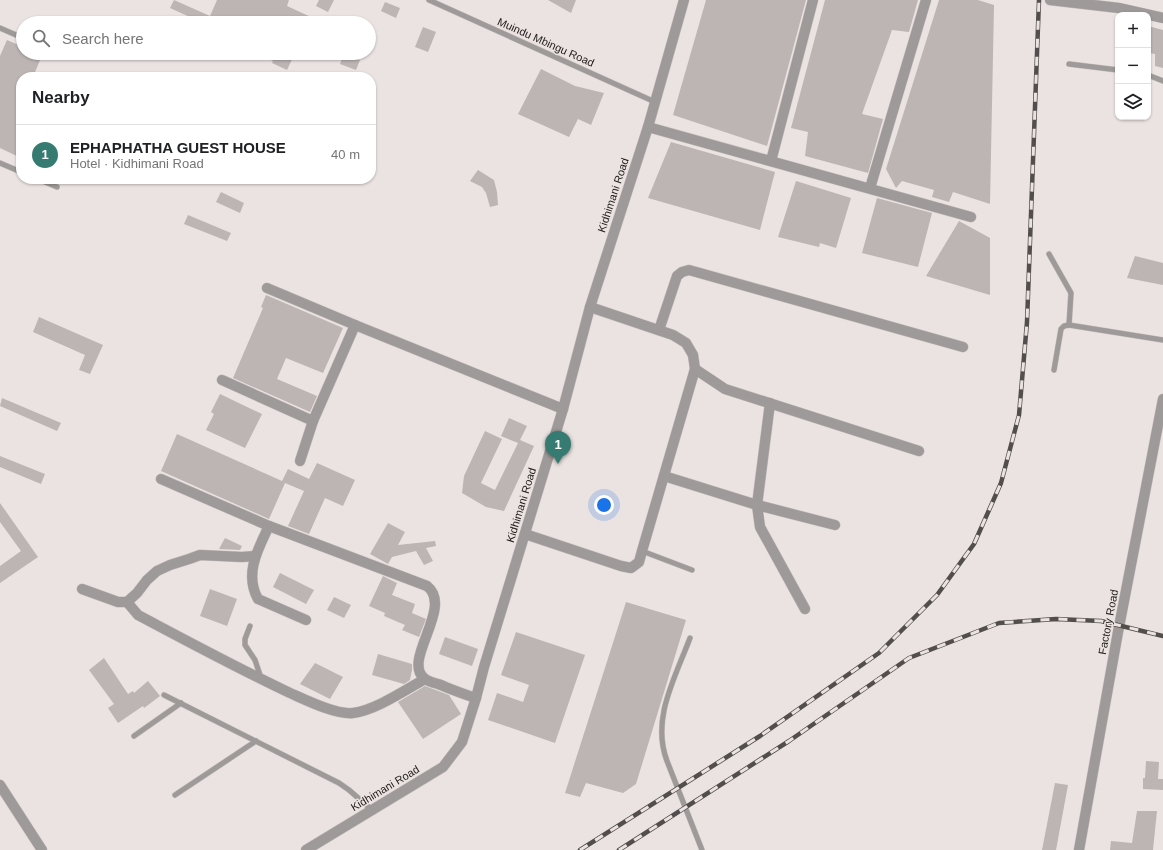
<!DOCTYPE html>
<meta charset="utf-8">
<style>
body{margin:0;font-family:Arial,sans-serif;background:#f2f2f2;color:#202124}
.controls{position:absolute;right:12px;top:12px;display:grid;overflow:hidden;border-radius:8px;box-shadow:0 1px 3px #0004}
.controls button{width:36px;height:36px;display:grid;place-items:center;padding:0;border:0;border-bottom:1px solid #e0e0e0;background:#fff;color:#202124;font:20px sans-serif}
.you{position:absolute;left:604px;top:505px;width:14px;height:14px;margin:-10px;border:3px solid #fff;border-radius:50%;background:#1a73e8;box-shadow:0 0 0 6px #1a73e833}
.badge{display:grid;place-items:center;width:26px;height:26px;border-radius:50%;background:#367b71;color:#fff;font-size:13px;font-weight:700}
.pin{position:absolute;translate:-50% -33px;filter:drop-shadow(0 1px 2px #0008)}
.pin::after{content:'';position:absolute;top:21px;width:14px;height:12px;background:inherit;clip-path:polygon(0 0,100% 0,50% 100%)}
.list{margin:0;padding:0;list-style:none}
h2{display:flex;justify-content:space-between;align-items:center;height:52px;margin:0;padding:0 16px;font-size:17px}
h2 small{font-size:13px;font-weight:400;color:#757577}
.list li{display:grid;grid-template-columns:26px 1fr auto;gap:12px;align-items:center;box-sizing:border-box;height:60px;padding:0 16px;border-top:1px solid #e0e0e0}
.list b{display:block;font-size:15px;white-space:nowrap}
.list p{margin:0;font-size:13px;white-space:nowrap;color:#757577}
.list em{font-size:13px;font-style:normal;color:#757577}
.icon{flex:none;width:22px;height:22px;fill:none;stroke:currentColor;stroke-width:2;stroke-linecap:round;stroke-linejoin:round}
.map{position:relative;flex:none;width:1163px;height:850px;overflow:hidden}
.search{position:absolute;background:#fff;box-shadow:0 1px 3px #0004;left:16px;top:16px;width:360px;height:44px;display:flex;align-items:center;gap:10px;box-sizing:border-box;padding:0 14px;border-radius:22px;color:#757577;font-size:15px}
.panel{position:absolute;background:#fff;box-shadow:0 1px 3px #0004;left:16px;top:72px;width:360px;height:112px;border-radius:16px}
.map>svg:first-child{display:block}
</style>
<div class="map">
<svg width="1163" height="850" viewBox="0 0 1163 850">
<rect width="100%" height="100%" fill="#ebe3e1"/>
<g fill="#bdb5b3">
<path d="M174 0 210 16 217 0H289L287 6 311 17 308 23H203L170 8Z"/>
<path d="M319 0H334L328 12 316 6Z"/>
<path d="M548 0H576L571 13Z"/>
<path d="M706 0H806L767 146 673 115Z"/>
<path d="M825 0H918L909 32 892 30 862 114 883 119 868 173 805 156 808 132 791 128Z"/>
<path d="M939 0H978L994 5 990 204 953 192 949 202 932 197 934 190 902 181 896 188 886 169Z"/>
<path d="M385 2 400 8 396 18 381 11Z"/>
<path d="M1148 26 1163 30V68L1155 66V54L1148 53Z"/>
<path d="M423 27 436 32 428 52 415 47Z"/>
<path d="M7 40 23 47V53H43L33 77H21V158L0 148V56Z"/>
<path d="M256 53H295L287 70 272 63 273 61Z"/>
<path d="M344 54 360 60 356 70 340 64Z"/>
<path d="M541 69 575 86 604 93 591 125 578 119 569 137 518 114Z"/>
<path d="M671 142 775 172 760 230 648 198Z"/>
<path d="M478 170 494 180 497 192 498 205 490 207 486 193 482 187 470 181Z"/>
<path d="M796 181 851 198 836 248 820 243 819 247 778 237Z"/>
<path d="M221 192 244 203 240 213 216 202Z"/>
<path d="M877 198 932 213 918 267 862 253Z"/>
<path d="M188 215 231 233 227 241 184 224Z"/>
<path d="M959 221 990 238V295L926 276Z"/>
<path d="M1135 256 1163 263V285L1127 278Z"/>
<path d="M266 295 343 328 323 373 286 358 277 379 317 396 310 412 233 378 263 308 261 307Z"/>
<path d="M39 317 103 345 90 374 79 370 85 355 33 332Z"/>
<path d="M220 394 262 414 245 448 206 430 214 414 211 412Z"/>
<path d="M2 398 61 423 57 431 0 406Z"/>
<path d="M509 418 527 426 520 440 534 446 504 511 486 507 462 493 464 476 485 431 502 439 481 483 495 490 518 443 501 436Z"/>
<path d="M177 434 282 481 288 469 309 479 317 463 355 480 343 506 325 498 309 534 288 526 304 491 285 483 269 519 161 471Z"/>
<path d="M0 456 45 474 41 484 0 467Z"/>
<path d="M0 503 38 557 0 583V566L21 551 0 522Z"/>
<path d="M388 523 405 532 398 545 435 541 436 546 426 548 433 561 424 565 416 551 392 557 388 564 370 554Z"/>
<path d="M225 538 242 546 240 550 219 549Z"/>
<path d="M280 573 314 590 306 604 273 587Z"/>
<path d="M383 576 397 583 392 595 415 604 412 613 426 619 419 637 402 630 405 625 384 616 385 613 369 606Z"/>
<path d="M210 589 237 599 227 626 200 616Z"/>
<path d="M334 597 351 605 344 618 327 610Z"/>
<path d="M626 602 686 620 636 784 623 793 586 783 580 797 565 793Z"/>
<path d="M516 632 585 655 555 743 488 720 497 693 523 702 529 685 501 675Z"/>
<path d="M445 637 478 649 472 666 439 654Z"/>
<path d="M378 654 412 664V670L410 680 404 684 372 675Z"/>
<path d="M104 658 128 694 133 691 134 693 148 681 160 696 144 708 143 706 118 723 108 708 114 704 89 670Z"/>
<path d="M315 663 343 677 330 699 300 684Z"/>
<path d="M425 686 449 695 461 714 423 739 398 702Z"/>
<path d="M1146 761 1159 762 1158 779H1163V790L1143 789V778H1145Z"/>
<path d="M1055 783 1068 785 1056 850H1042Z"/>
<path d="M1137 811H1157L1153 850H1110L1111 841 1132 843Z"/>
</g>
<g fill="none" stroke-linecap="round" stroke-linejoin="round">
<g stroke="#c7c0be" stroke-width="6">
<g id="service">
<path d="M429 0 655 102"/>
<path d="M0 28 23 38"/>
<path d="M59 53 64 55"/>
<path d="M1069 64 1118 70"/>
<path d="M1148 75 1163 81"/>
<path d="M0 163 21 172"/>
<path d="M38 179 57 187"/>
<path d="M1049 254 1071 293 1069 325"/>
<path d="M1054 370 1061 329 1064 326 1069 325 1163 340"/>
<path d="M642 551 692 570"/>
<path d="M250 626 245 639V645L255 660 261 678"/>
<path d="M690 638C675 678 651 719 667 761L702 850"/>
<path d="M164 695 339 783 349 790 372 810"/>
<path d="M134 736 181 703"/>
<path d="M175 795 256 741"/>
</g>
</g>
<g stroke="#c7c0be" stroke-width="11">
<g id="minor">
<path d="M1050 0 1119 8 1163 18"/>
<path d="M648 127 971 217"/>
<path d="M771 161 813 0"/>
<path d="M870 188 926 0"/>
<path d="M267 288 355 325 563 409"/>
<path d="M659 330 677 276 682 272 689 270 963 347"/>
<path d="M695 369 725 389 919 451"/>
<path d="M222 380 313 421"/>
<path d="M770 403 757 505 760 527 805 609"/>
<path d="M300 461 313 421 355 325"/>
<path d="M664 476 757 505 835 525"/>
<path d="M161 479 269 526 427 586C454 607 402 660 424 678 427 681 434 683 438 684 451 689 463 694 476 698"/>
<path d="M269 526C258 549 244 574 258 599L306 620"/>
<path d="M525 534 621 566 631 568 639 562 642 551 695 369 693 355 686 343 673 335 590 307"/>
<path d="M82 589 118 602H127L137 593 147 580 157 571 170 565 189 559 200 555 242 557 255 556"/>
<path d="M127 602 138 615C189 642 239 669 290 693 306 700 336 715 353 713 376 710 405 690 425 679"/>
<path d="M0 785 42 850"/>
<path d="M306 850 443 767 462 742 476 698 484 667 563 409 590 307 648 127 684 0"/>
<path d="M1079 850 1118 632 1163 399"/>
</g>
</g>
<use href="#service" stroke="#9e9a99" stroke-width="5"/>
<use href="#minor" stroke="#9e9a99" stroke-width="10"/>
<g stroke="#524e4d" stroke-width="4.5">
<g id="rail">
<path d="M580 850 760 736 879 653 937 595 974 544 1001 483 1019 415 1027 322 1039 0"/>
<path d="M619 850 789 741 909 658 999 623 1056 619 1101 621 1163 636"/>
</g>
</g>
<use href="#rail" stroke="#ebe3e1" stroke-width="3" stroke-dasharray="9" stroke-linecap="butt"/>
</g>
<g text-anchor="middle" stroke-width="3" stroke-linejoin="round" paint-order="stroke">
<g font-size="11" fill="#23201f" stroke="#ebe3e1">
<text transform="translate(546 42) rotate(24)" y="4">Muindu Mbingu Road</text>
<text transform="translate(613 195) rotate(-72)" y="4">Kidhimani Road</text>
<text transform="translate(521 505) rotate(-73)" y="4">Kidhimani Road</text>
<text transform="translate(1108 622) rotate(-79)" y="4">Factory Road</text>
<text transform="translate(385 788) rotate(-31)" y="4">Kidhimani Road</text>
</g>
</g>
</svg>
<div class="controls">
<button>+</button>
<button>−</button>
<button><svg class="icon" aria-label="layers" viewBox="0 0 24 24"><path d="M12 4l9 5-9 5-9-5zM3 14l9 5 9-5"/></svg></button>
</div>
<div class="you"></div>
<div class="pin badge" style="left:558px;top:464px">1</div>
<div class="search"><svg class="icon" aria-label="search" viewBox="0 0 24 24"><circle cx="10" cy="10" r="6"/><path d="M15 15l6 6"/></svg>Search here</div>
<section class="panel">
<h2>Nearby<small></small></h2>
<ul class="list">
<li><span class="badge">1</span><div><b>EPHAPHATHA GUEST HOUSE</b><p>Hotel · Kidhimani Road</p></div><em>40 m</em></li>
</ul>
</section>
</div>
